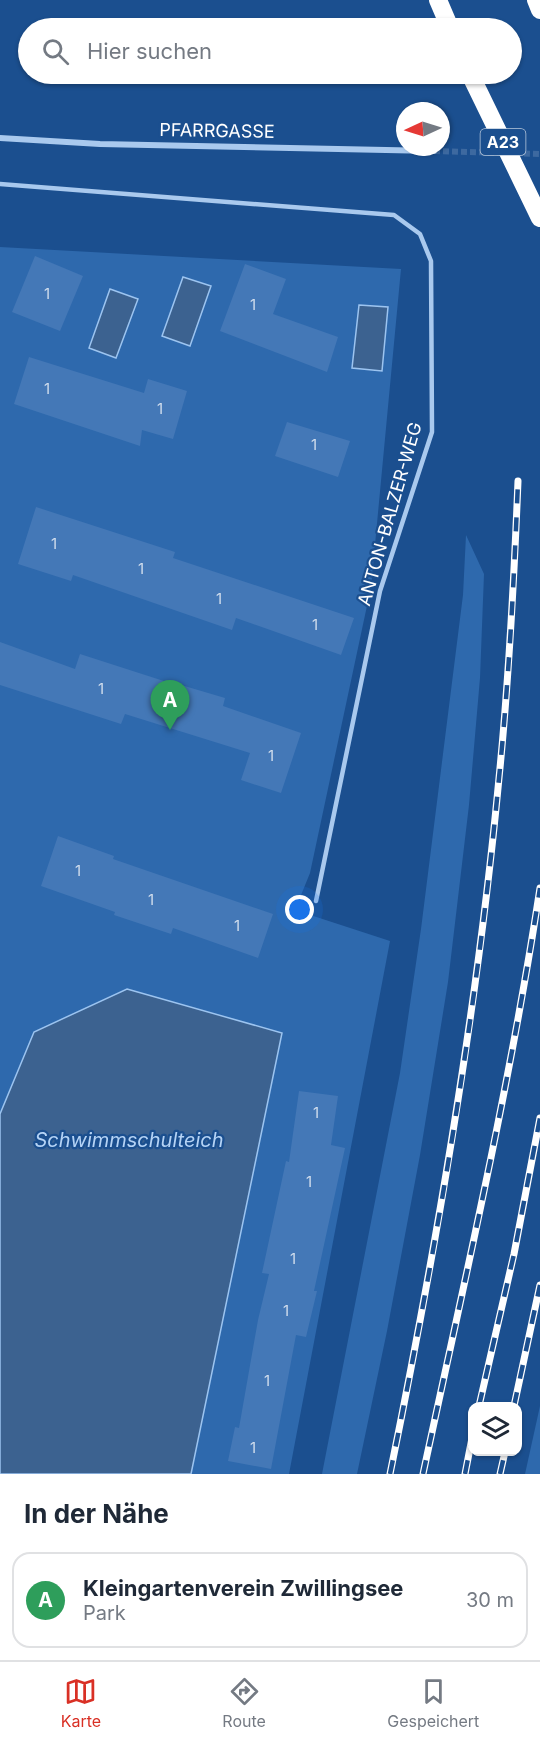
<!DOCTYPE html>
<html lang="de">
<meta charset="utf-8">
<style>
body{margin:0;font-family:Inter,sans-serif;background:#f2f2f3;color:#1f2937}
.controls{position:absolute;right:18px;bottom:18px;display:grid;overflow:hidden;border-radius:12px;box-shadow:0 2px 4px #0004}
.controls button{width:54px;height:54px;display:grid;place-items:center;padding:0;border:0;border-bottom:2px solid #e0e1e3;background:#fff;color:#1f2937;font:30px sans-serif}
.compass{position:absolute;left:396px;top:102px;width:54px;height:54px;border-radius:50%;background:#fff;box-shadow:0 2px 4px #0004;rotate:266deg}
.you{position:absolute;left:300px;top:910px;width:21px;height:21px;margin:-15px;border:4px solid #fff;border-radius:50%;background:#1a73e8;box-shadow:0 0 0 9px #1a73e833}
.badge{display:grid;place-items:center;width:39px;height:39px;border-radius:50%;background:#d93025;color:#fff;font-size:20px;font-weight:700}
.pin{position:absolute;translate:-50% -50px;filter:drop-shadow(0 2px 3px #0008)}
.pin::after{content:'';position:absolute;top:32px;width:21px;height:18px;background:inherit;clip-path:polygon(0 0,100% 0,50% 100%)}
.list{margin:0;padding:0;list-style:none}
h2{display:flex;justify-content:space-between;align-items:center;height:78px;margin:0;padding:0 24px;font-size:26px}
h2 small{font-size:20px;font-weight:400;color:#747a83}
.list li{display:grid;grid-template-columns:39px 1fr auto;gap:18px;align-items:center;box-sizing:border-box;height:96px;margin:0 12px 12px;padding:0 12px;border:2px solid #e0e1e3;border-radius:18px}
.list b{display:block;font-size:22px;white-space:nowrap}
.list p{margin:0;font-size:20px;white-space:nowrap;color:#747a83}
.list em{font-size:20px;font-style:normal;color:#747a83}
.icon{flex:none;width:33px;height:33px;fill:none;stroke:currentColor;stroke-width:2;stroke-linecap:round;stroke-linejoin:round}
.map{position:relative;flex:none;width:540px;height:1474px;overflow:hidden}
.search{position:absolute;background:#fff;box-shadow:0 2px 4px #0004;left:18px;right:18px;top:18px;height:66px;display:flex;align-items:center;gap:15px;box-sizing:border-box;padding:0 21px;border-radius:33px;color:#747a83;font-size:22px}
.sheet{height:186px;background:#fff}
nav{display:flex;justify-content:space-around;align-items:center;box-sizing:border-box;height:84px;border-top:2px solid #e0e1e3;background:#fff;font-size:16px;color:#747a83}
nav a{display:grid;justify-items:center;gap:3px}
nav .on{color:#d93025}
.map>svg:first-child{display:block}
</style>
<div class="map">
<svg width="540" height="1474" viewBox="0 0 540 1474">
<rect width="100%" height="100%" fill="#1b4f8f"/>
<g fill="#2e69ad">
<path d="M0 247 401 269 371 587 310 873 295 910 390 941 289 1474H0Z"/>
<path d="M466 535 484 574 480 678 469 805 448 982 420 1155 387 1331 357 1474H322L400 1073 421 929 463 595Z"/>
<path d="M540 1406V1474H525Z"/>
</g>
<g fill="#3c6290" stroke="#9cc4f0" stroke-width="1.5">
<path d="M183 277 211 286 190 346 162 336Z"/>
<path d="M110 289 138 299 116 358 89 348Z"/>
<path d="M359 305 388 307 382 371 352 368Z"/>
<path d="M127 989 282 1033 191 1474H0V1114L34 1032Z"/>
</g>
<g fill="#4478b7">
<path d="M35 256 83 276 60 331 12 312Z"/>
<path d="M245 264 286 279 273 314 338 337 327 372 220 331Z"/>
<path d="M29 357 144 393 148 379 187 391 173 439 142 430 140 446 14 404Z"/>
<path d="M287 422 350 441 338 477 275 456Z"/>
<path d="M36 507 175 552 173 558 354 618 341 655 236 618 232 630 73 575 71 581 18 564Z"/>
<path d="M0 642 75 669 80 654 170 683 171 682 225 698 223 706 301 733 281 793 241 780 250 753 125 714 121 724 0 685Z"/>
<path d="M58 836 114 856 113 859 273 914 258 958 173 928 171 934 114 915 115 912 41 886Z"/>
<path d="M299 1091 338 1096 331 1145 345 1148 314 1291H317L306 1337 296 1335 271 1469 228 1461 235 1427 239 1428 258 1320 269 1274 262 1273 286 1161 289 1162Z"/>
</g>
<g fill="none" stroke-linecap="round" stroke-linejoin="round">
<path stroke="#3d69a0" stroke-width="6" stroke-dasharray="6 3" stroke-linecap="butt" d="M434 151 540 154"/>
<path stroke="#a9c9ee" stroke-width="4.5" d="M0 184 394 215 420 234 431 261 432 432 380 591 316 901"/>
<path stroke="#a9c9ee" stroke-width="6" d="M0 138 100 144 434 151"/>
<g stroke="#fff" stroke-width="18">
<path d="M438 0 450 28"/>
<path d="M536 0 540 10"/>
<path d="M470 74 540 218"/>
</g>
<g stroke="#fff" stroke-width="7">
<g id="rail">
<path d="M479 1406 514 1254 540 1118"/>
<path d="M514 1406 540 1285"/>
<path d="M390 1474C437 1244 477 1012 499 778 509 679 514 580 518 481"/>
<path d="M423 1474C465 1279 510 1085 540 888"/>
<path d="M465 1474 472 1438"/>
<path d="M500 1474 505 1452"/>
</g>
</g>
<use href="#rail" stroke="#1b4f8f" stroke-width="4.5" stroke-dasharray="14" stroke-linecap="butt"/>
</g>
<g text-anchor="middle" stroke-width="4.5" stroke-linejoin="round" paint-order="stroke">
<g font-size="15" fill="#d0dded">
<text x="47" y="299">1</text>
<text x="253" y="310">1</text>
<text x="47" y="394">1</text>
<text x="160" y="414">1</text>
<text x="314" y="450">1</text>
<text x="54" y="549">1</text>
<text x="141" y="574">1</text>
<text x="219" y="604">1</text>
<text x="315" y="630">1</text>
<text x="101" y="694">1</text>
<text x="271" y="761">1</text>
<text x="78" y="876">1</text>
<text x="151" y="905">1</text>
<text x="237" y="931">1</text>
<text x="316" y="1118">1</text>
<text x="309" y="1187">1</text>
<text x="293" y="1264">1</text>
<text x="286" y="1316">1</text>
<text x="267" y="1386">1</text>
<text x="253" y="1453">1</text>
</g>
<rect fill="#1b4f8f" stroke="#bbcadd" stroke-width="1.5" x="480.5" y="129" width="45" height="26" rx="4.5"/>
<g font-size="16" font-weight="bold" fill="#fff">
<text x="503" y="148">A23</text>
</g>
<g font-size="18" fill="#fff" stroke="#1b4f8f">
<text transform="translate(217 131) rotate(1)" y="6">PFARRGASSE</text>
<text transform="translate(390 514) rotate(-74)" y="6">ANTON-BALZER-WEG</text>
</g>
<g font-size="20" font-style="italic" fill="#b5d3f5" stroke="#1b4f8f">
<text x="129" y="1147">Schwimmschulteich</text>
</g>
</g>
</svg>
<div class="controls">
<button><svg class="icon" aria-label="layers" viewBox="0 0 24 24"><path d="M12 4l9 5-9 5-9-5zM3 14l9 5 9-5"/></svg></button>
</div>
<svg class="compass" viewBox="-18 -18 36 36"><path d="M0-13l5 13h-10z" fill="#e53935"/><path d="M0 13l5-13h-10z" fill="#747a83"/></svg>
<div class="you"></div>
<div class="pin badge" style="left:170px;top:730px;background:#2e9e5b">A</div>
<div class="search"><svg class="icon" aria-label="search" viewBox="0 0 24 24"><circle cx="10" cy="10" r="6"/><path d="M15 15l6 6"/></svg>Hier suchen</div>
</div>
<section class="sheet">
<h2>In der Nähe<small></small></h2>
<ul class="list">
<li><span class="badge" style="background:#2e9e5b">A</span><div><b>Kleingartenverein Zwillingsee</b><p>Park</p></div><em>30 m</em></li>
</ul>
</section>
<nav>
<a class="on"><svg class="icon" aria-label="map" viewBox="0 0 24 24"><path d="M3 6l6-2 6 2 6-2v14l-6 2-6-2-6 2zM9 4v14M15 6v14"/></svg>Karte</a>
<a><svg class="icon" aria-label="directions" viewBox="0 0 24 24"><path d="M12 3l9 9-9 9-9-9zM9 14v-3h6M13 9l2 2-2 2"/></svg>Route</a>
<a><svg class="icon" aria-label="saved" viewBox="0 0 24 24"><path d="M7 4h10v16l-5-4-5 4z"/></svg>Gespeichert</a>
</nav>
